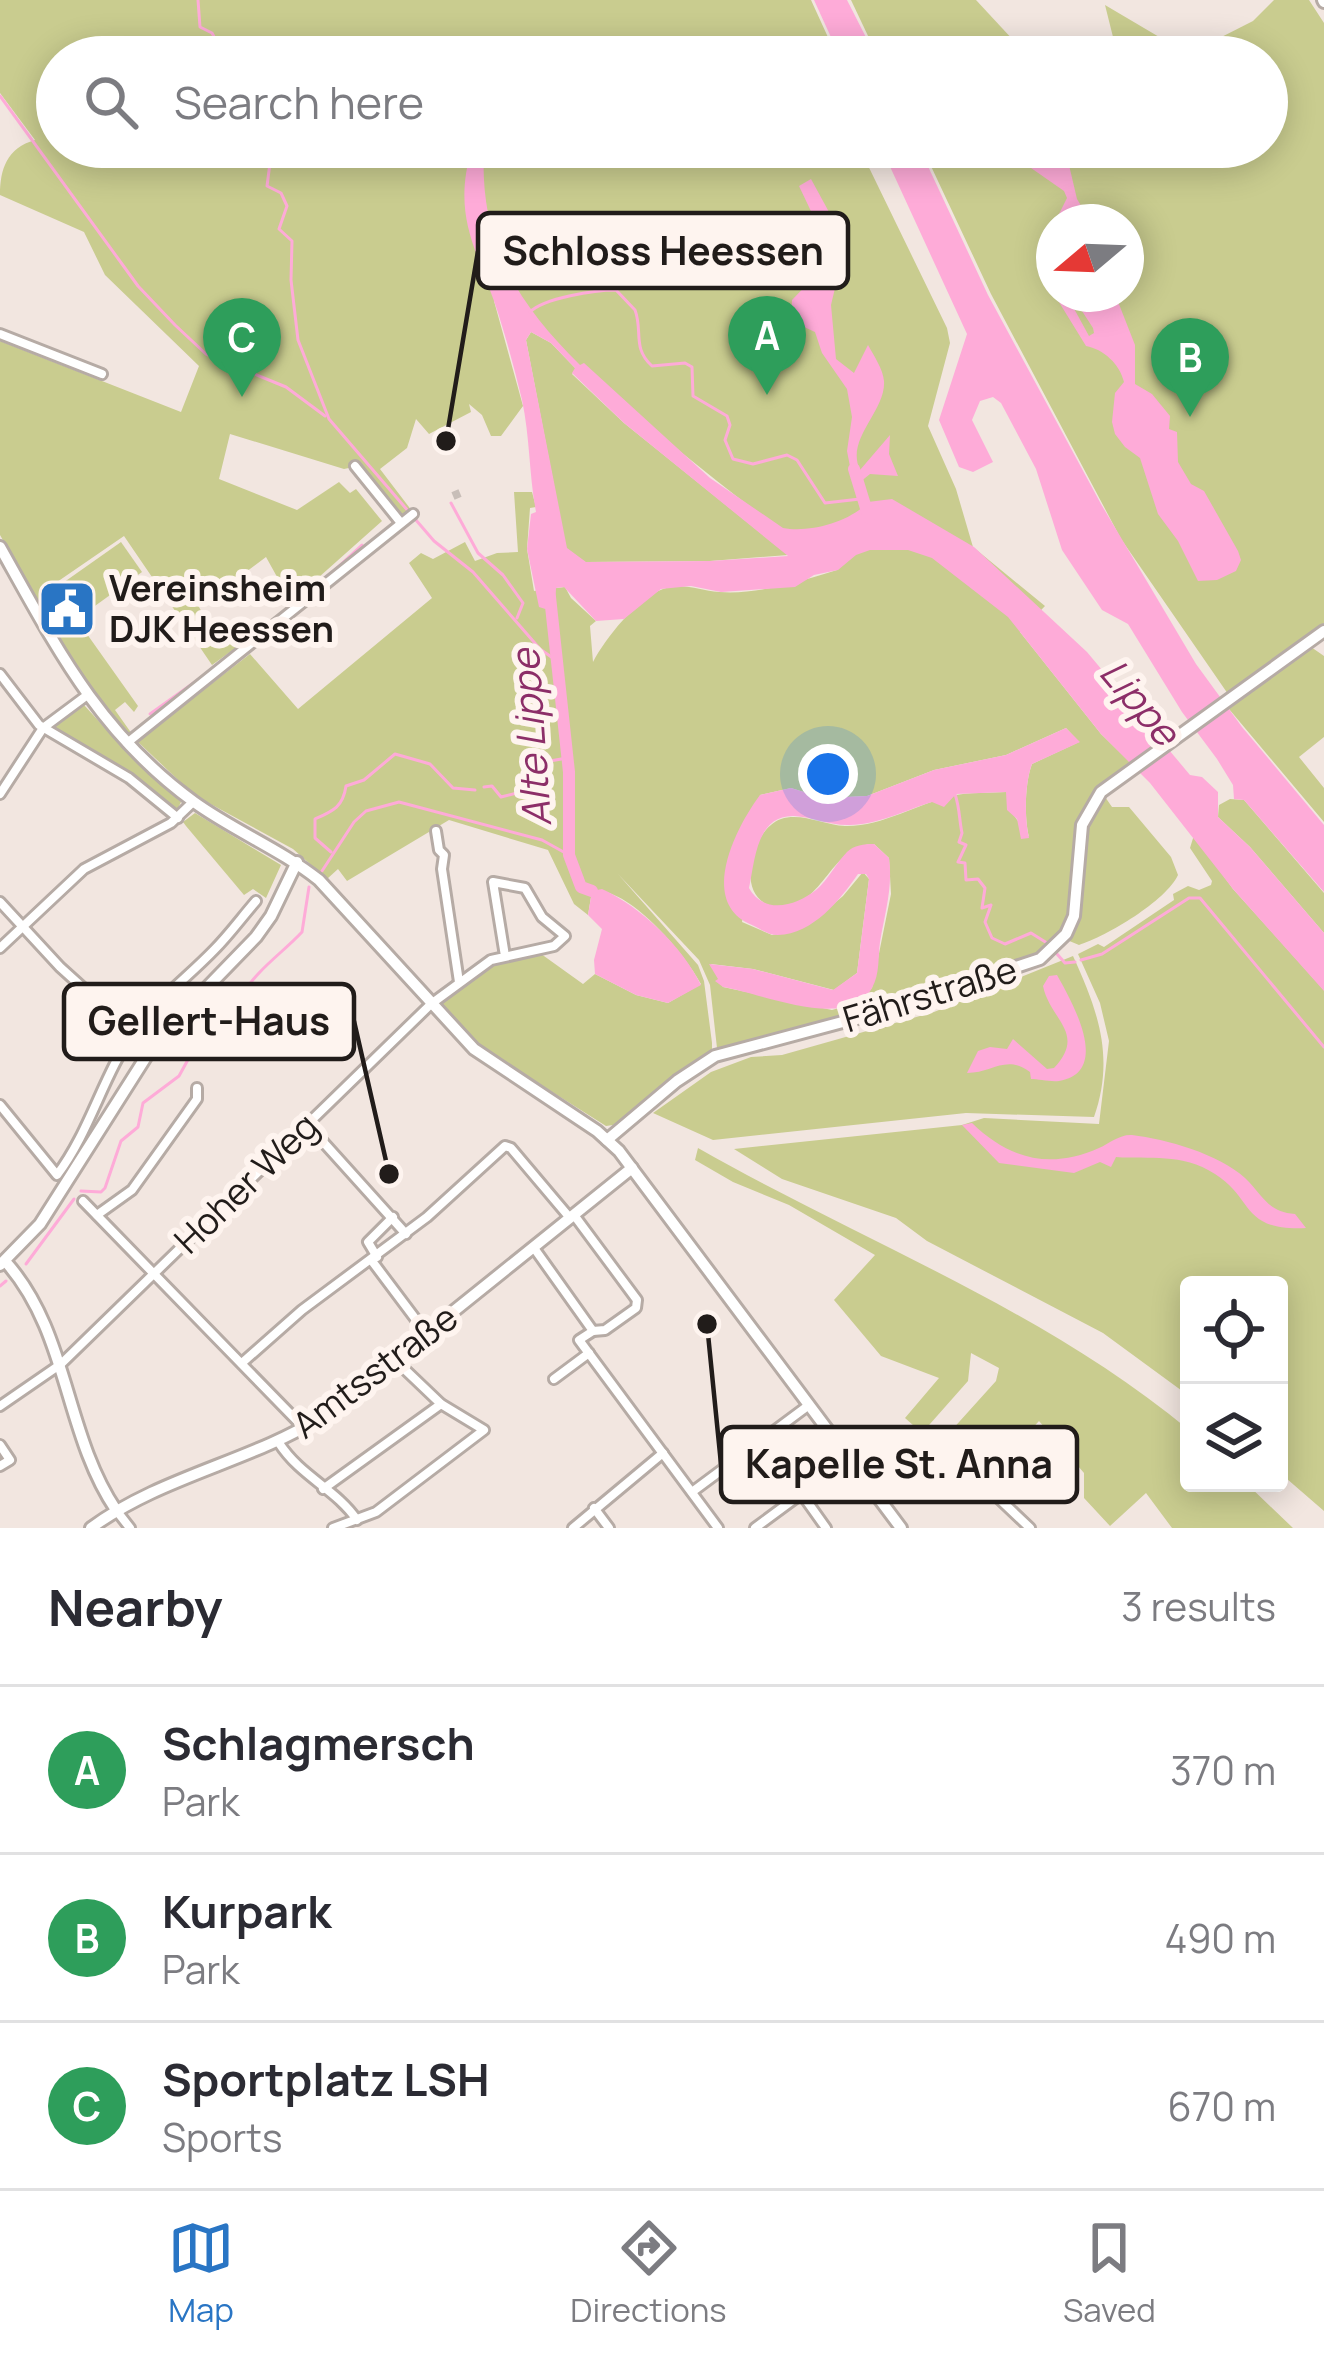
<!DOCTYPE html>
<meta charset="utf-8">
<style>
body{margin:0;font-family:Manrope,sans-serif;background:#f2f2f3;color:#2b2b33}
.controls{position:absolute;right:36px;bottom:36px;display:grid;overflow:hidden;border-radius:12px;box-shadow:0 6px 30px #0003}
.controls button{width:108px;height:108px;display:grid;place-items:center;padding:0;border:0;border-bottom:3px solid #e1e1e2;background:#fff;color:#2b2b33;font:60px sans-serif}
.compass{position:absolute;left:1036px;top:204px;width:108px;height:108px;border-radius:50%;background:#fff;box-shadow:0 6px 30px #0003;rotate:251deg}
.you{position:absolute;left:828px;top:774px;width:42px;height:42px;margin:-30px;border:9px solid #fff;border-radius:50%;background:#1a73e8;box-shadow:0 0 0 18px #1a73e833}
.badge{display:grid;place-items:center;width:78px;height:78px;border-radius:50%;background:#2975c4;color:#fff;font-size:39px;font-weight:700}
.pin{position:absolute;translate:-50% -99px;filter:drop-shadow(0 3px 6px #0008)}
.pin::after{content:'';position:absolute;top:63px;width:42px;height:36px;background:inherit;clip-path:polygon(0 0,100% 0,50% 100%)}
.list{margin:0;padding:0;list-style:none}
h2{display:flex;justify-content:space-between;align-items:center;height:156px;margin:0;padding:0 48px;font-size:51px}
h2 small{font-size:39px;font-weight:400;color:#7c7c81}
.list li{display:grid;grid-template-columns:78px 1fr auto;gap:36px;align-items:center;box-sizing:border-box;height:168px;padding:0 48px;border-top:3px solid #e1e1e2}
.list b{display:block;font-size:45px;white-space:nowrap}
.list p{margin:0;font-size:39px;white-space:nowrap;color:#7c7c81}
.list em{font-size:39px;font-style:normal;color:#7c7c81}
.icon{flex:none;width:66px;height:66px;fill:none;stroke:currentColor;stroke-width:2;stroke-linecap:round;stroke-linejoin:round}
.map{position:relative;flex:none;width:1324px;height:1528px;overflow:hidden}
.search{position:absolute;background:#fff;box-shadow:0 6px 30px #0003;left:36px;right:36px;top:36px;height:132px;display:flex;align-items:center;gap:30px;box-sizing:border-box;padding:0 42px;border-radius:66px;color:#7c7c81;font-size:45px}
.sheet{height:660px;background:#fff}
nav{display:flex;justify-content:space-around;align-items:center;box-sizing:border-box;height:168px;border-top:3px solid #e1e1e2;background:#fff;font-size:33px;color:#7c7c81}
nav a{display:grid;justify-items:center;gap:6px}
nav .on{color:#2975c4}
.map>svg:first-child{display:block}
</style>
<div class="map">
<svg width="1324" height="1528" viewBox="0 0 1324 1528">
<rect width="100%" height="100%" fill="#f2e6e0"/>
<g fill="#c9cc8f" fill-rule="evenodd">
<path d="M0 0H811L837 57H57V147H859L947 328 950 343 928 426 956 489 973 547 1045 606 1020 632 1101 734 1132 764 1105 782 1087 804 1077 829 1071 915 1057 941 1028 961 906 1001 717 1048 710 985 699 960 618 874 698 965 704 981 712 1043V1052L613 1125 606 1126 478 1045 437 1000 495 960 537 951 583 984 595 974 636 995 668 1003 701 984C686 955 628 885 592 891L588 915 574 904 548 850 449 820 347 881 338 869 327 879 293 849 194 795 137 741 250 654 298 709 432 598 409 563 421 553 433 559 465 542 475 561 497 553 518 552 514 492H532L536 507 530 508 527 549 534 591 565 587 571 598 596 621 590 626 593 662C605 639 638 597 663 589 683 582 700 591 719 592 758 595 801 581 837 570 756 514 685 456 609 393 569 360 544 322 494 301L523 406 501 436H491L482 415 469 404 471 412 429 434 416 419 407 448 380 469 412 511 403 519 358 466 344 469 230 434 219 479 297 510 339 482 350 493 356 489 382 521 291 602 266 557 199 607 210 627 237 647 212 665 124 536 41 593 46 604 54 596 68 625 77 620 138 706 134 712 125 702 115 710 132 734H129L110 718 74 664 0 535V341L181 412 199 366 105 275 84 232 0 195C0 169 7 148 35 140L0 93ZM1066 728 1079 742 1032 764C1025 782 1024 817 1029 837L1013 814 1007 792C989 793 969 792 951 796 917 804 881 827 845 826 824 825 801 812 781 819 749 830 732 907 781 907 824 906 831 844 874 844L889 858 891 894 872 988 846 1006 832 1010 723 987 711 964 753 969 834 990 857 973 869 879 863 872 843 896 810 924 796 930 772 935 742 922 760 795 791 788 823 798 867 796 934 770 1006 755Z"/>
<path d="M851 0H976L1029 57H878Z"/>
<path d="M1274 0H1309L1324 23V623L1228 694 1121 539 991 294 922 147H1267V57H1126L1115 45 1105 5 1188 54 1253 21ZM1054 222H1126V294H1054Z"/>
<path d="M531 332 551 343 576 369 572 374 624 423 788 555 710 561 585 562 566 548 526 340Z"/>
<path d="M121 542 142 572 81 616 60 585Z"/>
<path d="M1311 647 1324 656V737L1299 757 1324 788V822L1229 709Z"/>
<path d="M84 705 135 761 181 802 176 812 51 730Z"/>
<path d="M1103 794 1112 807H1129L1171 857 1178 875C1166 901 1107 936 1079 945L1067 940 1080 910 1086 824Z"/>
<path d="M1230 799 1244 800 1324 893V933L1250 847 1218 817 1219 805Z"/>
<path d="M195 813 281 865 266 898 253 889 244 895 186 826 183 822Z"/>
<path d="M1194 835 1233 889 1324 990V1511L1279 1472V1285H1189V1396L1103 1333 927 1241 896 1218 782 1179 734 1149 962 1125 984 1118 1099 1124 1109 1041 1100 1003 1078 954 1098 944 1104 947 1174 900 1173 894 1188 886 1199 890 1211 885 1212 881 1190 848Z"/>
<path d="M1073 956C1098 1011 1115 1057 1094 1117L966 1113 713 1140 653 1113 711 1072 751 1057 782 1055 934 1012Z"/>
<path d="M698 1148C863 1242 1041 1308 1189 1430V1483H1246L1293 1528H1172L1146 1493 1110 1526 1084 1498V1473L1039 1421 982 1483 941 1442 996 1381 999 1368 971 1353 968 1381 922 1433 905 1418 939 1378 881 1356 834 1300 875 1255 789 1205 733 1182 695 1160Z"/>
</g>
<g fill="#feabd8" fill-rule="evenodd">
<path d="M814 0H847L876 57H840Z"/>
<path d="M472 147H484C479 241 515 301 580 365L584 363 710 478 783 528C810 533 850 522 868 502L892 499 974 547 1087 652 1190 775 1202 777 1218 792V817L1250 847 1324 933V991L1233 889 1150 783 1101 734 1008 617 932 558 908 550H870L856 555 838 570 814 575 795 587 721 592 691 586 661 589 624 619 596 621 564 587 556 588 555 612 539 607 527 549 531 514 536 512C529 475 530 437 522 400 514 367 505 333 494 301 473 242 453 213 472 147ZM531 332 551 343 575 368 572 373 624 423 788 556 710 561 586 562 567 548 526 340Z"/>
<path d="M881 147H919L988 295 1101 504 1196 664 1242 727 1324 825V892L1244 800 1234 799 1233 785 1217 759 1182 712 1128 624 1102 610 1062 550 1036 469 1001 403 993 397 980 401 972 420 993 462 973 472 959 467 939 420 967 334Z"/>
<path d="M1001 147H1058L1069 165 1077 199 1091 222H1055L1067 198 1064 191Z"/>
<path d="M811 179 841 234 840 267 831 305 836 359 854 373 868 345C874 356 883 369 884 381 886 411 845 439 860 470L890 435 889 454 898 476 870 474 854 487 847 451 852 417 847 389 822 353 815 332 791 321 792 300 817 274 827 245 799 186Z"/>
<path d="M1054 294H1066L1089 336 1094 333 1093 328 1071 294H1115L1135 345V384L1152 394 1170 416 1169 429 1177 432 1178 462 1191 484 1204 491 1238 551 1241 560 1236 571 1217 580 1198 581 1178 541 1158 514 1140 458 1125 447 1115 434 1112 422 1115 393 1124 382C1120 364 1103 349 1086 346Z"/>
<path d="M1066 728 1080 742 1032 764C1025 782 1024 817 1029 838L1021 839 1017 819 1007 810 1006 792 956 794 944 807 932 802C906 810 877 825 850 825 831 826 813 817 794 816 756 815 755 861 749 888 765 916 797 905 816 890 828 880 836 863 847 852 854 845 864 844 874 844L889 858C893 888 885 912 880 942 878 956 880 974 872 988 848 1032 761 993 723 987L715 981 718 979 709 964 753 969 833 990 857 973 869 879 866 874H858C840 900 813 934 778 935 768 935 761 929 752 925 697 903 736 827 760 795L791 788 823 798 867 796 934 770 1006 755Z"/>
<path d="M602 889C641 907 682 946 701 985L668 1003 636 995 595 974 594 960 602 929 588 915 592 891Z"/>
<path d="M1057 975C1071 1000 1113 1072 1059 1081 1050 1082 1038 1079 1031 1079L1030 1072C1006 1054 992 1073 967 1073L978 1051 990 1047 1007 1049 1013 1039 1047 1069 1054 1068C1087 1033 1050 1020 1043 986L1049 976Z"/>
<path d="M972 1123C1009 1159 1050 1170 1099 1148 1110 1143 1120 1134 1132 1135 1166 1139 1219 1154 1245 1178 1263 1195 1267 1212 1295 1214L1306 1228C1240 1231 1255 1199 1215 1174 1181 1152 1150 1160 1116 1157L1111 1167 1100 1162 1074 1173 999 1163 962 1125Z"/>
</g>
<g fill="none" stroke-linecap="round" stroke-linejoin="round">
<g stroke="#feabd8" stroke-width="3">
<path d="M198 0 200 27 212 33 218 44 215 57"/>
<path d="M0 96 138 286 175 325 206 354 286 387 325 416"/>
<path d="M263 147 270 163 267 186 281 193 287 206 279 229 292 241 291 280 298 340 329 419 434 541 473 572 540 649 557 661"/>
<path d="M530 312C544 298 595 290 616 290L635 310C643 331 632 348 652 366L685 363 692 367 693 396 727 416 730 425 725 440 733 459 753 464 787 455 797 460 825 503 860 499"/>
<path d="M451 503 478 553 503 575 523 603 517 618"/>
<path d="M314 589 362 545"/>
<path d="M150 714 227 659"/>
<path d="M484 787 492 786 501 797 525 791 529 776 544 771 550 761 567 758"/>
<path d="M955 794C960 809 959 819 962 833L959 842 966 845 958 862 965 863 966 880 978 879 985 888 982 908 991 905 985 922 992 938 1005 944 1031 933 1047 943"/>
<path d="M331 852 315 838V819C333 811 343 807 346 786L364 780 395 754 430 764 453 788 475 790"/>
<path d="M322 871 354 822 366 811 399 802 542 840 569 855"/>
<path d="M1057 954 1065 963 1075 962"/>
<path d="M1081 960 1102 954 1189 898H1200L1324 1047"/>
<path d="M195 1053 207 1040 210 1021C238 1007 239 994 259 973 273 958 288 947 302 932L309 887"/>
<path d="M81 1191 101 1192 105 1188 121 1141 138 1127 143 1103 179 1076 190 1056"/>
<path d="M26 1264 74 1199"/>
<path d="M0 1286 6 1281"/>
</g>
<g stroke="#feabd8" stroke-width="12">
<path d="M854 469 869 518"/>
<path d="M550 597 569 772V855L581 887 592 891"/>
</g>
<path stroke="#c8beb8" stroke-width="8" stroke-dasharray="8 4" stroke-linecap="butt" d="M453 496 460 493"/>
<g stroke="#b6aba5" stroke-width="14">
<g id="street">
<path d="M0 334 102 374"/>
<path d="M355 466 401 523"/>
<path d="M0 674 39 725 129 778 178 818"/>
<path d="M127 743 413 514"/>
<path d="M0 794 43 728 86 696"/>
<path d="M436 831 439 850 444 855 442 869 459 982"/>
<path d="M0 902 60 967 133 1033"/>
<path d="M0 948 84 869 171 823 193 802"/>
<path d="M0 1105 57 1175C91 1130 103 1074 136 1029 158 999 188 977 214 950 229 935 242 917 256 901"/>
<path d="M307 1124 406 1234"/>
<path d="M83 1201 304 1428"/>
<path d="M97 1215 132 1190 197 1099V1088"/>
<path d="M574 1215 637 1300 636 1308 605 1330 593 1331"/>
<path d="M534 1248 593 1331 579 1340 718 1528"/>
<path d="M377 1257 368 1242 393 1217"/>
<path d="M372 1261 426 1333"/>
<path d="M243 1362 302 1310 427 1217 505 1146 511 1148 570 1218"/>
<path d="M554 1379 589 1353"/>
<path d="M0 1406 61 1364 431 1004 491 960 554 946 565 936 542 917 525 888 493 882 505 956"/>
<path d="M932 1435 1030 1528"/>
<path d="M762 1438 826 1528"/>
<path d="M279 1443C301 1477 336 1489 357 1520"/>
<path d="M0 1445 10 1460 0 1466"/>
<path d="M323 1489 441 1404"/>
<path d="M692 1492 809 1405"/>
<path d="M594 1508 609 1528"/>
<path d="M116 1510 130 1528"/>
<path d="M333 1528 376 1512 484 1430 441 1404 396 1361"/>
<path d="M573 1528 663 1453"/>
<path d="M755 1528 801 1494"/>
</g>
</g>
<g stroke="#b6aba5" stroke-width="16">
<g id="secondary">
<path d="M1323 0 1324 2"/>
<path d="M0 547C56 647 99 733 194 802 234 831 280 849 319 880L474 1049 597 1131 619 1151 901 1528"/>
<path d="M607 1140 677 1081 715 1056 880 1012 1040 959 1066 934 1074 916 1082 825 1101 792 1324 631"/>
<path d="M5 1261C69 1332 64 1433 116 1510"/>
<path d="M0 1265 40 1224 158 1038 256 937 271 916 297 862"/>
<path d="M91 1528C160 1477 249 1462 322 1417L632 1168"/>
</g>
</g>
<use href="#street" stroke="#fff" stroke-width="8"/>
<use href="#secondary" stroke="#fff" stroke-width="10"/>
</g>
<defs>
<g id="civic-square" transform="scale(3)"><rect x="-9" y="-9" width="18" height="18" rx="4" fill="#2975c4" stroke="#fef4ef"/><path d="M-.6-6.5H3V-4.5H.6V-3L4-1V1h2V6H-6V1h2V-1L-.6-3ZM-1.2 2.5V6h2.4V2.5Z" fill="#fff"/></g>
</defs>
<g fill-rule="evenodd">
<use href="#civic-square" x="67" y="609"/>
</g>
<g text-anchor="middle" stroke-width="12" stroke-linejoin="round" paint-order="stroke">
<g font-size="36" font-weight="bold" fill="#211c1a" stroke="#fef4ef" text-anchor="start">
<text x="109" y="601">Vereinsheim<tspan x="109" dy="41">DJK Heessen</tspan></text>
</g>
<g font-size="36" fill="#211c1a" stroke="#fef4ef">
<text transform="translate(930 994) rotate(-17)" y="13">Fährstraße</text>
<text transform="translate(246 1183) rotate(-44)" y="13">Hoher Weg</text>
<text transform="translate(375 1371) rotate(-37)" y="13">Amtsstraße</text>
</g>
<g font-size="39" font-style="italic" fill="#8c2e68" stroke="#fef4ef">
<text transform="translate(1140 702) rotate(50)" y="14">Lippe</text>
<text transform="translate(531 738) rotate(-94)" y="14">Alte Lippe</text>
</g>
</g>
<path fill="none" stroke="#211c1a" stroke-width="4.5" d="M446 441L478 251M389 1174L354 1021M707 1324L721 1464"/>
<g fill="#211c1a" stroke="#fef4ef" stroke-width="4.5">
<circle cx="446" cy="441" r="12"/>
<circle cx="389" cy="1174" r="12"/>
<circle cx="707" cy="1324" r="12"/>
</g>
<g fill="#fef4ef" stroke="#211c1a" stroke-width="4.5">
<rect x="478" y="213" width="370" height="75" rx="12"/>
<rect x="64" y="984" width="290" height="75" rx="12"/>
<rect x="721" y="1427" width="356" height="75" rx="12"/>
</g>
<g font-size="39" text-anchor="middle" font-weight="bold" fill="#211c1a">
<text x="663" y="265">Schloss Heessen</text>
<text x="209" y="1035">Gellert-Haus</text>
<text x="899" y="1478">Kapelle St. Anna</text>
</g>
</svg>
<div class="controls">
<button><svg class="icon" aria-label="locate" viewBox="0 0 24 24"><circle cx="12" cy="12" r="6"/><path d="M12 2v4M12 18v4M2 12h4M18 12h4"/></svg></button>
<button><svg class="icon" aria-label="layers" viewBox="0 0 24 24"><path d="M12 4l9 5-9 5-9-5zM3 14l9 5 9-5"/></svg></button>
</div>
<svg class="compass" viewBox="-18 -18 36 36"><path d="M0-13l5 13h-10z" fill="#e53935"/><path d="M0 13l5-13h-10z" fill="#7c7c81"/></svg>
<div class="you"></div>
<div class="pin badge" style="left:767px;top:395px;background:#2e9e5b">A</div>
<div class="pin badge" style="left:1190px;top:417px;background:#2e9e5b">B</div>
<div class="pin badge" style="left:242px;top:397px;background:#2e9e5b">C</div>
<div class="search"><svg class="icon" aria-label="search" viewBox="0 0 24 24"><circle cx="10" cy="10" r="6"/><path d="M15 15l6 6"/></svg>Search here</div>
</div>
<section class="sheet">
<h2>Nearby<small>3 results</small></h2>
<ul class="list">
<li><span class="badge" style="background:#2e9e5b">A</span><div><b>Schlagmersch</b><p>Park</p></div><em>370 m</em></li>
<li><span class="badge" style="background:#2e9e5b">B</span><div><b>Kurpark</b><p>Park</p></div><em>490 m</em></li>
<li><span class="badge" style="background:#2e9e5b">C</span><div><b>Sportplatz LSH</b><p>Sports</p></div><em>670 m</em></li>
</ul>
</section>
<nav>
<a class="on"><svg class="icon" aria-label="map" viewBox="0 0 24 24"><path d="M3 6l6-2 6 2 6-2v14l-6 2-6-2-6 2zM9 4v14M15 6v14"/></svg>Map</a>
<a><svg class="icon" aria-label="directions" viewBox="0 0 24 24"><path d="M12 3l9 9-9 9-9-9zM9 14v-3h6M13 9l2 2-2 2"/></svg>Directions</a>
<a><svg class="icon" aria-label="saved" viewBox="0 0 24 24"><path d="M7 4h10v16l-5-4-5 4z"/></svg>Saved</a>
</nav>
